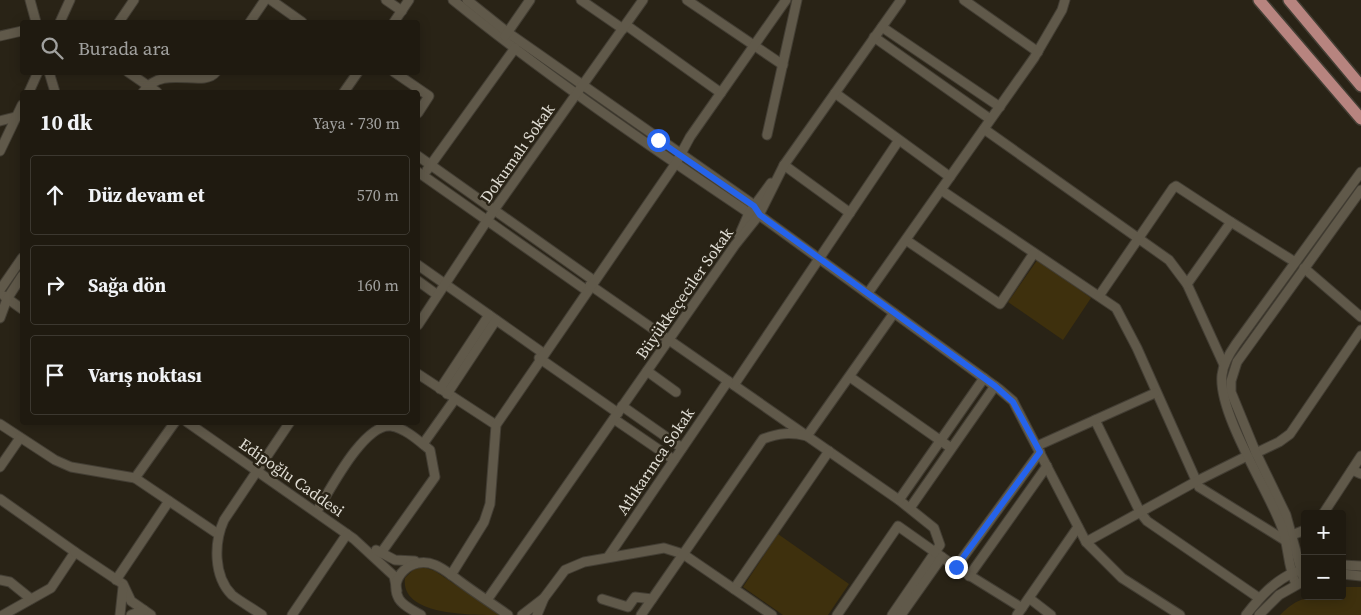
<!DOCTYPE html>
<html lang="tr">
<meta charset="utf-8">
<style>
body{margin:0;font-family:"Source Serif 4",serif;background:#2c271e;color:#f1f3f6}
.controls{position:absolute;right:15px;bottom:15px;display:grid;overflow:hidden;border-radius:5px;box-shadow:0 2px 12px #0003}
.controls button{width:45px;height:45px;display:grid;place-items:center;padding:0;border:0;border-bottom:1px solid #3c3830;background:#1f1a10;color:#f1f3f6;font:25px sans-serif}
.stop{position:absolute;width:15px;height:15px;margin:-11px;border:4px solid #2563eb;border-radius:50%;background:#fff}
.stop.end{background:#2563eb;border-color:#fff;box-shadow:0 1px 5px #0008}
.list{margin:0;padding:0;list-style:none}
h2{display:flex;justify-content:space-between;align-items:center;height:65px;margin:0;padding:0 20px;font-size:21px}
h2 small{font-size:16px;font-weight:400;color:#a1a19f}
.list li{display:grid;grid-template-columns:32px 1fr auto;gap:15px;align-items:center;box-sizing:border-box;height:80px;margin:0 10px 10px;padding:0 10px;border:1px solid #3c3830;border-radius:5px}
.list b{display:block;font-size:19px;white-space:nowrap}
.list em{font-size:16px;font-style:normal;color:#a1a19f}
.icon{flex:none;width:28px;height:28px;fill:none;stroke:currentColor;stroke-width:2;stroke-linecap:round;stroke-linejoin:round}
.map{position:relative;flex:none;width:1361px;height:615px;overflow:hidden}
.search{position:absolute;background:#1f1a10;box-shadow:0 2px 12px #0003;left:20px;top:20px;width:400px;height:55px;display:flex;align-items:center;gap:12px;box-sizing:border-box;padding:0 18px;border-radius:5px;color:#a1a19f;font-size:19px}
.panel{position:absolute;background:#1f1a10;box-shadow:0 2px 12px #0003;left:20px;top:90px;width:400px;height:335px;border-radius:5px}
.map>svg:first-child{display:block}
</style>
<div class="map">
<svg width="1361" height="615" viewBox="0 0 1361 615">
<rect width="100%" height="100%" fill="#292316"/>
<g fill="#3e300d">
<path d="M1038 259 1091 298 1063 340 1008 302Z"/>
<path d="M778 534 849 584 828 615H783L743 587Z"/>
<path d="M423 567 435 571 500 615C467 615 400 615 405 578L414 569Z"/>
<path d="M1342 587H1361V615H1280C1300 594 1315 596 1342 596Z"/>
</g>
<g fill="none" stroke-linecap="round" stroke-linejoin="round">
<g stroke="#433e34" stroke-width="11">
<g id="minor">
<path d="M30 0 36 22"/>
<path d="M271 0 302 22"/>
<path d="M386 0 402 11"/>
<path d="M453 0C547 76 648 145 749 213L759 215 999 389 1013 401 1086 542 1122 578 1180 615"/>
<path d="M467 0 507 32 754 205 759 215"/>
<path d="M581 0 623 29"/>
<path d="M687 0 783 65"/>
<path d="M964 0 1038 52"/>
<path d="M60 22 70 0"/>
<path d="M119 22 134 0"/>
<path d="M250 22 265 0"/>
<path d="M394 22 409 0"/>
<path d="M626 25 721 93"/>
<path d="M882 27 1000 107"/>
<path d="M0 36 22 31"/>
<path d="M505 36 530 0"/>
<path d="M874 37 990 119"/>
<path d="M49 72 55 92"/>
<path d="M128 72 157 92"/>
<path d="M394 72 429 96 418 113"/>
<path d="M29 92 38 72"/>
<path d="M143 92C163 63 203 89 216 72"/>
<path d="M344 92 358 72"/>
<path d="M835 93 950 177"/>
<path d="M0 121 19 116"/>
<path d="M984 129 1169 260 1187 284 1224 365"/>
<path d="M767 135 797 0"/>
<path d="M0 151 22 105"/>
<path d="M418 156 593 280"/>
<path d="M784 165 850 213"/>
<path d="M427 170 515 48"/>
<path d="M418 172 586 290"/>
<path d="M941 190 1116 308 1137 348 1199 487 1286 541"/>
<path d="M1231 222 1295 262"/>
<path d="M739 236 749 213 771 183"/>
<path d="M906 240 1000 304 1034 253"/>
<path d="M418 265 543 353"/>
<path d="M1304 268 1361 317"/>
<path d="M418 281 436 294"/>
<path d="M590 285 899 500 934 528 940 545 892 615"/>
<path d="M0 290 22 258"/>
<path d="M868 293 1034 58 1062 10 1065 0"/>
<path d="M4 296 22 309"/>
<path d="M1099 296 1173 188 1176 186 1231 222 1187 284"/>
<path d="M0 318 7 299 22 276"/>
<path d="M418 325 494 210 643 0"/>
<path d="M539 358 618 413"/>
<path d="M647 371 676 392"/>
<path d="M418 374 496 425"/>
<path d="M850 377 951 448"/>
<path d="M734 385 899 140"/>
<path d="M440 389 489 315"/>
<path d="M447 394 496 320"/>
<path d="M622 406 682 448"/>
<path d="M614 419 674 460"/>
<path d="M1095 420 1140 512 1147 521 1259 598"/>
<path d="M187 422 354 539 394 576 397 591"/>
<path d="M0 424 55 460 71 467 135 478 218 534"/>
<path d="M423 444 455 399"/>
<path d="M1037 446 1155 393"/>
<path d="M1256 453 1279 442 1290 434 1361 330"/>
<path d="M0 467 20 438"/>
<path d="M1352 470 1361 474"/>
<path d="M135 478 175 422"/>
<path d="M0 499 75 552 51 588 3 615"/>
<path d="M899 500 984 378"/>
<path d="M910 508 995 386"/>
<path d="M317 511C330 490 364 423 391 426 405 428 419 441 430 450L435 477 381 553"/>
<path d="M1323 514 1361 456"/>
<path d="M1292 535 1305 530"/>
<path d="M1086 542 1195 482 1247 456"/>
<path d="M376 550 395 560 415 561"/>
<path d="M75 552 123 584 131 601 151 615"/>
<path d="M608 557 728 381"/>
<path d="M1342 565 1361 566"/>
<path d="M956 567 1040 452"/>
<path d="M1342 574 1361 576"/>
<path d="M451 575 484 522 490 504 496 425 676 163 690 137 786 0"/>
<path d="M969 576 1047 466"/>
<path d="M0 580 10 582 31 599"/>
<path d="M116 580 169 501"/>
<path d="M1304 581 1286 515 1256 453 1231 392V381L1237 362 1361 190"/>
<path d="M1296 584C1287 565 1289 544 1281 525 1267 488 1218 413 1222 375 1223 364 1229 354 1236 344L1361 172"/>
<path d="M734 589 829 451"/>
<path d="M544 598 565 570 584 562 664 548 683 554 772 615"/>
<path d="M1029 598 1051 615"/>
<path d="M602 599 628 607 635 597 652 599"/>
<path d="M487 600 735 245 759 215 784 165 901 0"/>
<path d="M120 615 123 587"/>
<path d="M131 615 144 610"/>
<path d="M262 615C252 608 241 602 232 595 213 576 214 542 224 520L290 422"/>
<path d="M292 615 347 534"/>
<path d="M421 615C414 611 403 606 399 599 387 578 412 555 435 565 443 568 451 575 458 580 474 592 491 603 508 615"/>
<path d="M522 615 544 598 537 615"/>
<path d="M641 615 763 439C779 433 790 432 807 436L894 313"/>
<path d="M837 615 898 526 956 567 1022 608"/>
<path d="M901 615 942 557"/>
<path d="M1017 615 1078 527"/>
<path d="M1246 615C1260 597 1274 581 1295 572"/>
<path d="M1259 615 1279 595 1302 582"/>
</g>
</g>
<g stroke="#433e34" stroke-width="14">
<g id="major">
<path d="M1259 0 1361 119"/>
<path d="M1289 0 1361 86"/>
</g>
</g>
<use href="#minor" stroke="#60594a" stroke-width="9"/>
<use href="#major" stroke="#b7847f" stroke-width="11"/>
</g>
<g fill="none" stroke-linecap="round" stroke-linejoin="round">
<path stroke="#2563eb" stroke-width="6" d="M658 140 754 206 760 215 995 386 1013 402 1040 452 956 567"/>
</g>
<g text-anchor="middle" stroke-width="5" stroke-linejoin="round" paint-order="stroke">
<g font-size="16" fill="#e0ddd4" stroke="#292316">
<text transform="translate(517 153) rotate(-55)" y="6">Dokumalı Sokak</text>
<text transform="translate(684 293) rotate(-55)" y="6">Büyükkeçeciler Sokak</text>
<text transform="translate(655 461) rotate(-56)" y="6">Atlıkarınca Sokak</text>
<text transform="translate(292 477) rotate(35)" y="6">Edipoğlu Caddesi</text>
</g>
</g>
</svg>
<div class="controls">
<button>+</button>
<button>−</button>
</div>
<div class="stop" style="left:658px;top:140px"></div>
<div class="stop end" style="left:956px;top:567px"></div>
<div class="search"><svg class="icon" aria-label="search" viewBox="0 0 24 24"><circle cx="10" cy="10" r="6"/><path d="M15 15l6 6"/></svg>Burada ara</div>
<section class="panel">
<h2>10 dk<small>Yaya · 730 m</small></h2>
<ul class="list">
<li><svg class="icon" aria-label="ahead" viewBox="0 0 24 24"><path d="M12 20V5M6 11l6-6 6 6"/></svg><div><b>Düz devam et</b></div><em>570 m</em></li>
<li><svg class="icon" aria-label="right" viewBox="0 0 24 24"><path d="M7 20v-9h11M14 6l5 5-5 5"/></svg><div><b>Sağa dön</b></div><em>160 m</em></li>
<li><svg class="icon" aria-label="arrive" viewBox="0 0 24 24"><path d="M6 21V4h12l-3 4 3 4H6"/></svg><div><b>Varış noktası</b></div></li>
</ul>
</section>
</div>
